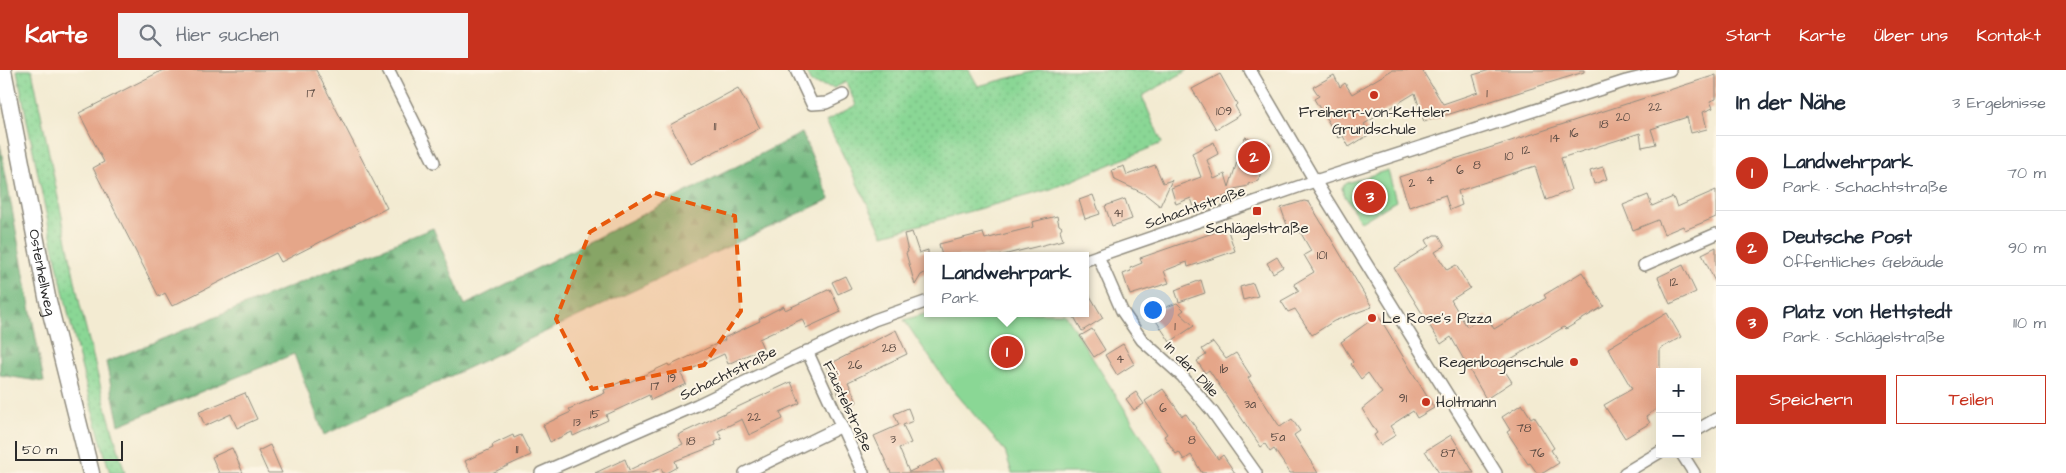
<!DOCTYPE html>
<html lang="de">
<meta charset="utf-8">
<style>
body{margin:0;font-family:"Architects Daughter",sans-serif;background:#f2f2f3;color:#1f2937}
.controls{position:absolute;right:15px;bottom:15px;display:grid;overflow:hidden;border-radius:0px;box-shadow:0 5px 20px #0002}
.controls button{width:45px;height:45px;display:grid;place-items:center;padding:0;border:0;border-bottom:1px solid #e0e1e3;background:#fff;color:#1f2937;font:25px sans-serif}
.scale{position:absolute;left:15px;bottom:12px;width:108px;box-sizing:border-box;padding-left:5px;border:2px solid #2b2b2b;border-top:0;font-size:14px;line-height:18px;white-space:nowrap;color:#2b2b2b;-webkit-text-stroke:4px #fcf5e5;paint-order:stroke}
.you{position:absolute;left:1152px;top:239px;width:18px;height:18px;margin:-12px;border:4px solid #fff;border-radius:50%;background:#1a73e8;box-shadow:0 0 0 8px #1a73e833}
.badge{display:grid;place-items:center;width:32px;height:32px;border-radius:50%;background:#c8321e;color:#fff;font-size:16px;font-weight:700}
.pin{position:absolute;translate:-50% -50%;border:2px solid #fff;box-shadow:0 1px 5px #0006}
.popup{position:absolute;left:924px;top:182px;width:165px;height:65px;box-sizing:border-box;display:grid;place-content:center;border-radius:0px;background:#fff;filter:drop-shadow(0 1px 4px #0005);font-size:16px;white-space:nowrap;color:#747a83}
.popup b{font-size:19px;color:#1f2937}
.popup::after{content:'';position:absolute;left:50%;top:100%;margin-left:-10px;border:10px solid transparent;border-top-color:#fff}
.list{margin:0;padding:0;list-style:none}
h2{display:flex;justify-content:space-between;align-items:center;height:65px;margin:0;padding:0 20px;font-size:21px}
h2 small{font-size:16px;font-weight:400;color:#747a83}
.list li{display:grid;grid-template-columns:32px 1fr auto;gap:15px;align-items:center;box-sizing:border-box;height:75px;padding:0 20px;border-top:1px solid #e0e1e3}
.list b{display:block;font-size:19px;white-space:nowrap}
.list p{margin:0;font-size:16px;white-space:nowrap;color:#747a83}
.list em{font-size:16px;font-style:normal;color:#747a83}
.actions{display:flex;gap:10px;padding:15px 20px}
.actions a{flex:1;padding:11px 0;border:1px solid #c8321e;border-radius:0px;text-align:center;font-size:18px;color:#c8321e}
.actions .main{background:#c8321e;color:#fff}
.icon{flex:none;width:28px;height:28px;fill:none;stroke:currentColor;stroke-width:2;stroke-linecap:round;stroke-linejoin:round}
.map{position:relative;flex:none;width:1716px;height:403px;overflow:hidden}
header{display:flex;align-items:center;gap:30px;box-sizing:border-box;height:70px;padding:0 25px;background:#c8321e;color:#fff}
header strong{font-size:24px}
nav{display:flex;gap:28px;margin-inline-start:auto;font-size:18px}
.search{width:350px;height:45px;background:#f2f2f3;display:flex;align-items:center;gap:12px;box-sizing:border-box;padding:0 18px;border-radius:0px;color:#747a83;font-size:19px}
main{display:flex}
aside{flex:1;background:#fff}
.map>svg:first-child{display:block}
</style>
<header>
<strong>Karte</strong>
<div class="search"><svg class="icon" aria-label="search" viewBox="0 0 24 24"><circle cx="10" cy="10" r="6"/><path d="M15 15l6 6"/></svg>Hier suchen</div>
<nav><a>Start</a><a>Karte</a><a>Über uns</a><a>Kontakt</a></nav>
</header>
<main>
<div class="map">
<svg width="1716" height="403" viewBox="0 0 1716 403">
<defs>
<pattern id="grass-dots" width="8" height="8" patternUnits="userSpaceOnUse" patternTransform="scale(1.25)"><rect width="8" height="8" fill="#8ad795"/><path d="M2 2h.1M6 6h.1" fill="none" stroke="#77b981" stroke-width="1.8" stroke-linecap="round"/></pattern>
<pattern id="forest-firs" width="22" height="20" patternUnits="userSpaceOnUse" patternTransform="scale(1.25)"><rect width="22" height="20" fill="#6fb87e"/><path d="M5 1l3.5 6h-7zM16 11l3.5 6h-7z" fill="#5b9667"/></pattern>
</defs>
<rect width="100%" height="100%" fill="#fcf5e5"/>
<filter id="ink" filterUnits="userSpaceOnUse"><feTurbulence type="fractalNoise" baseFrequency=".02" numOctaves="2"/><feDisplacementMap in="SourceGraphic" scale="10" xChannelSelector="R" yChannelSelector="G"/><feConvolveMatrix kernelMatrix="1 2 1 2 8 2 1 2 1" color-interpolation-filters="sRGB"/></filter>
<filter id="wash" filterUnits="userSpaceOnUse"><feTurbulence type="fractalNoise" baseFrequency=".0096" numOctaves="4" result="noise"/><feDisplacementMap in="SourceGraphic" scale="20" xChannelSelector="R" yChannelSelector="G"/><feGaussianBlur stdDeviation="1.12" result="paint"/><feColorMatrix in="noise" values="0 0 0 0 0 0 0 0 0 0 0 0 0 0 0 0 0 1.4 0 .05"/><feComposite in="paint" operator="in"/></filter>
<g filter="url(#wash)">
<rect width="100%" height="100%" fill="#f3ebd2"/>
<g fill="url(#grass-dots)" stroke="#5a8160">
<path d="M17 0H32L80 235 104 330 125 403H110C71 269 44 137 17 0Z"/>
<path d="M805 0H969L978 16 1041 0H1188L1142 26 1162 73 1051 119 883 165 826 51 856 35 846 12 834 18 811 13Z"/>
</g>
<g fill="url(#forest-firs)" stroke="#4d7254">
<path d="M802 63 830 129 324 365 294 284 119 355 106 292 433 158 465 235Z"/>
<path d="M0 74 44 312 0 305Z"/>
</g>
<g fill="#8ad795" stroke="#5a8160">
<path d="M1388 100 1396 131 1361 152 1343 123 1342 117 1347 113Z"/>
<path d="M928 243H1064L1165 403H1012L1005 381 948 314 904 250Z"/>
</g>
<g id="blocks">
<g fill="#e5a689">
<path d="M163 0H316L387 138 281 192 276 183 172 236 165 223 159 227 93 98 104 92 79 43Z"/>
<path d="M1392 0H1422L1443 34 1478 22 1473 5 1490 0H1584V2L1424 52 1415 23 1364 54 1370 64 1349 77 1343 66 1339 68 1337 66 1314 29 1319 26 1313 17 1334 5 1340 17 1345 13 1352 24Z"/>
<path d="M1220 4 1237 34 1235 36 1240 45 1216 59 1192 19Z"/>
<path d="M1716 5V29L1710 31 1713 38 1703 42 1707 59 1691 63 1687 47 1651 59 1656 74 1642 77 1640 63 1561 88 1571 120 1559 125 1546 130 1535 96 1458 121 1462 135 1450 140 1445 125 1409 137 1399 107Z"/>
<path d="M738 18 760 58 691 94 670 55Z"/>
<path d="M1245 67 1270 75 1258 111 1248 114V116L1230 120 1232 124 1194 137 1191 128 1176 134 1171 118 1201 107 1192 83 1214 72 1218 84 1207 90 1214 109 1225 104 1229 117Z"/>
<path d="M1155 95 1163 113 1172 110 1160 136 1145 124 1115 110 1112 100 1124 96 1127 105Z"/>
<path d="M1603 97 1607 109 1594 114 1590 101Z"/>
<path d="M1716 120V147L1685 160 1683 156 1664 164 1658 150 1633 160 1623 135 1648 125 1652 136 1673 127 1677 137Z"/>
<path d="M1093 125 1100 144 1085 149 1079 130Z"/>
<path d="M1125 129 1132 149 1112 156 1105 136Z"/>
<path d="M1304 131 1309 132 1372 237 1334 251 1312 265 1295 239 1288 242 1281 231 1299 221 1294 214 1314 202 1304 185 1311 181 1298 158 1289 161 1281 138Z"/>
<path d="M1057 146 1059 155 1062 157 1060 160 1063 170 999 186H942L939 174 983 163 985 169 1033 157 1032 152Z"/>
<path d="M1227 158 1235 181 1188 197 1187 192 1164 201 1169 213 1130 225 1123 204 1131 201 1130 198 1142 193 1140 188Z"/>
<path d="M912 162 919 183 928 180V201L921 205 915 215 906 183 908 182 904 164Z"/>
<path d="M1434 165H1439L1445 176 1435 182 1447 200 1456 195 1470 218 1451 230 1467 257 1486 245 1494 259 1546 228 1544 225 1582 202 1604 236 1566 259 1564 257 1501 295 1512 312 1486 329 1451 267 1441 274 1394 198 1429 176 1426 170Z"/>
<path d="M1716 177V214L1702 184Z"/>
<path d="M1277 187 1283 197 1273 203 1267 193Z"/>
<path d="M1683 195 1696 222 1670 234 1658 207Z"/>
<path d="M845 206 851 218 838 224 832 212Z"/>
<path d="M1201 210 1205 223 1179 232 1175 220Z"/>
<path d="M1253 213 1258 226 1243 230 1240 217Z"/>
<path d="M830 219 841 242 806 258 802 249 759 269 763 278 728 294 724 284 681 304 686 314 651 330 649 325 606 345 608 350 573 366 572 362 550 372 543 355 571 342 569 339 605 323 604 320 627 309 629 312 668 294 669 296 725 270 724 268 760 251 759 249 772 242 784 236 785 240Z"/>
<path d="M1086 219 1103 248 1082 261 1072 243H1086Z"/>
<path d="M1177 233 1184 240 1180 243 1194 256 1170 272 1151 243Z"/>
<path d="M1667 243 1681 267 1660 279V337L1646 346 1650 353 1625 368 1604 335 1632 319 1608 278Z"/>
<path d="M1378 245 1434 338 1417 348 1413 341 1390 356 1396 365 1380 375 1374 365 1377 363 1362 339 1382 323 1368 303 1361 309 1351 294 1353 292 1341 272Z"/>
<path d="M1092 259 1105 280 1094 287 1080 266Z"/>
<path d="M896 260 907 284 848 312 857 332 847 336 842 324 839 326 826 296Z"/>
<path d="M1213 272 1226 289 1236 283 1251 306 1248 308 1280 357 1292 349 1300 361 1294 365 1318 403H1290L1274 379 1270 382 1265 374 1261 377 1209 300 1205 303 1197 291 1206 285 1202 279Z"/>
<path d="M1123 274 1134 294 1117 305 1105 285Z"/>
<path d="M791 312 800 333 780 342 783 349 749 365 742 349 718 361 722 369 715 372 716 375 675 391 677 397 666 403H663L661 398 650 403H595L625 389 629 400 683 374 678 365Z"/>
<path d="M1163 319 1182 346 1186 344 1218 389 1223 385 1235 403H1202L1191 385 1184 390 1179 382 1176 384 1164 366 1167 364 1145 331Z"/>
<path d="M1136 322 1144 334 1134 340 1126 329Z"/>
<path d="M245 323 257 349 237 358 231 344 205 356 199 342Z"/>
<path d="M1522 334 1531 348 1534 346 1554 378 1551 380 1559 393 1543 403H1537L1530 393 1528 394 1507 362 1510 360 1502 347Z"/>
<path d="M908 338 913 351 903 355 911 373 899 378 909 402 937 389 944 403H891L874 366 899 355 894 344Z"/>
<path d="M513 365 514 368 521 365 531 385 492 403H471L465 391 493 378 492 375Z"/>
<path d="M1451 365 1458 376 1474 403H1439L1425 381Z"/>
<path d="M270 375 278 394 282 403H268L258 381Z"/>
<path d="M232 378 243 403H219L212 387Z"/>
</g>
</g>
</g>
<g filter="url(#ink)">
<use href="#blocks" fill-opacity="0" stroke="#8f8b7e" stroke-width="1"/>
<g fill="none" stroke-linecap="round" stroke-linejoin="round">
<g stroke="#8f8b7e" stroke-width="14">
<g id="minor">
<path d="M388 0 434 92"/>
<path d="M796 0 812 34 826 33 843 25"/>
<path d="M1250 0 1315 111 1496 403"/>
<path d="M1098 186 1122 241 1142 270 1182 306 1212 341 1256 403"/>
<path d="M1086 190 1315 111 1626 11 1670 0"/>
<path d="M1644 195 1716 164"/>
<path d="M807 281 863 403"/>
<path d="M1697 360 1716 349"/>
<path d="M1682 384 1694 403"/>
<path d="M541 403 697 335 874 250 928 231"/>
<path d="M745 403 842 356"/>
<path d="M1625 403 1660 382"/>
</g>
</g>
<g stroke="#8f8b7e" stroke-width="19">
<g id="secondary">
<path id="s1" d="M3 0 47 227 91 403"/>
</g>
</g>
<use href="#minor" stroke="#fff" stroke-width="11"/>
<use href="#secondary" stroke="#fff" stroke-width="16"/>
</g>
</g>
<path fill="#e8590c" fill-opacity="0.2" stroke="#e8590c" stroke-width="4" stroke-dasharray="10 6" stroke-linejoin="round" d="M655 123 735 146 741 241 704 295 592 319 556 249 590 162Z"/>
<g fill="#c8321e" stroke="#fcf5e5" stroke-width="2">
<circle cx="1374" cy="25" r="5"/>
<rect x="1252" y="136" width="10" height="10" rx="2.5"/>
<circle cx="1372" cy="248" r="5"/>
<circle cx="1574" cy="292" r="5"/>
<circle cx="1426" cy="332" r="5"/>
</g>
<g text-anchor="middle" stroke-width="4" stroke-linejoin="round" paint-order="stroke">
<g font-size="12" fill="#5a4a42">
<text x="311" y="27">17</text>
<text x="1487" y="27">1</text>
<text x="1655" y="41">22</text>
<text x="1224" y="45">109</text>
<text x="1623" y="51">20</text>
<text x="1604" y="58">18</text>
<text x="715" y="60">11</text>
<text x="1574" y="67">16</text>
<text x="1555" y="72">14</text>
<text x="1526" y="84">12</text>
<text x="1509" y="90">10</text>
<text x="1477" y="99">8</text>
<text x="1460" y="104">6</text>
<text x="1430" y="114">4</text>
<text x="1412" y="117">2</text>
<text x="1118" y="147">41</text>
<text x="1322" y="189">101</text>
<text x="1674" y="216">12</text>
<text x="1175" y="260">1</text>
<text x="889" y="282">28</text>
<text x="1120" y="293">4</text>
<text x="855" y="299">26</text>
<text x="1224" y="303">1b</text>
<text x="672" y="312">19</text>
<text x="655" y="320">17</text>
<text x="1403" y="332">91</text>
<text x="1250" y="338">3a</text>
<text x="1163" y="342">6</text>
<text x="595" y="348">15</text>
<text x="754" y="351">22</text>
<text x="577" y="356">13</text>
<text x="1524" y="362">78</text>
<text x="1278" y="371">5a</text>
<text x="893" y="373">3</text>
<text x="1192" y="374">8</text>
<text x="691" y="375">18</text>
<text x="517" y="383">11</text>
<text x="1448" y="387">87</text>
<text x="1537" y="387">76</text>
</g>
<g font-size="15" fill="#2b2b2b" stroke="#fcf5e5">
<text x="1374" y="47">Freiherr-von-Ketteler<tspan x="1374" dy="17">Grundschule</tspan></text>
<text x="1257" y="163">Schlägelstraße</text>
<text x="1382" y="253" text-anchor="start">Le Rose's Pizza</text>
<text x="1564" y="297" text-anchor="end">Regenbogenschule</text>
<text x="1436" y="337" text-anchor="start">Holtmann</text>
</g>
<g font-size="15" fill="#2b2b2b" stroke="#fcf5e5">
<text transform="translate(1195 137) rotate(-19)" y="5">Schachtstraße</text>
<text dy="5" stroke="none"><textPath href="#s1" startOffset="206">Ostenhellweg</textPath></text>
<text transform="translate(1192 299) rotate(46)" y="5">In der Dille</text>
<text transform="translate(728 303) rotate(-26)" y="5">Schachtstraße</text>
<text transform="translate(848 336) rotate(65)" y="5">Fäustelstraße</text>
</g>
</g>
</svg>
<div class="controls">
<button>+</button>
<button>−</button>
</div>
<div class="scale">50 m</div>
<div class="you"></div>
<div class="pin badge" style="left:1007px;top:282px">1</div>
<div class="popup"><b>Landwehrpark</b>Park</div>
<div class="pin badge" style="left:1254px;top:87px">2</div>
<div class="pin badge" style="left:1370px;top:127px">3</div>
</div>
<aside>
<h2>In der Nähe<small>3 Ergebnisse</small></h2>
<ul class="list">
<li><span class="badge">1</span><div><b>Landwehrpark</b><p>Park · Schachtstraße</p></div><em>70 m</em></li>
<li><span class="badge">2</span><div><b>Deutsche Post</b><p>Öffentliches Gebäude</p></div><em>90 m</em></li>
<li><span class="badge">3</span><div><b>Platz von Hettstedt</b><p>Park · Schlägelstraße</p></div><em>110 m</em></li>
</ul>
<div class="actions"><a class="main">Speichern</a><a>Teilen</a></div>
</aside>
</main>
